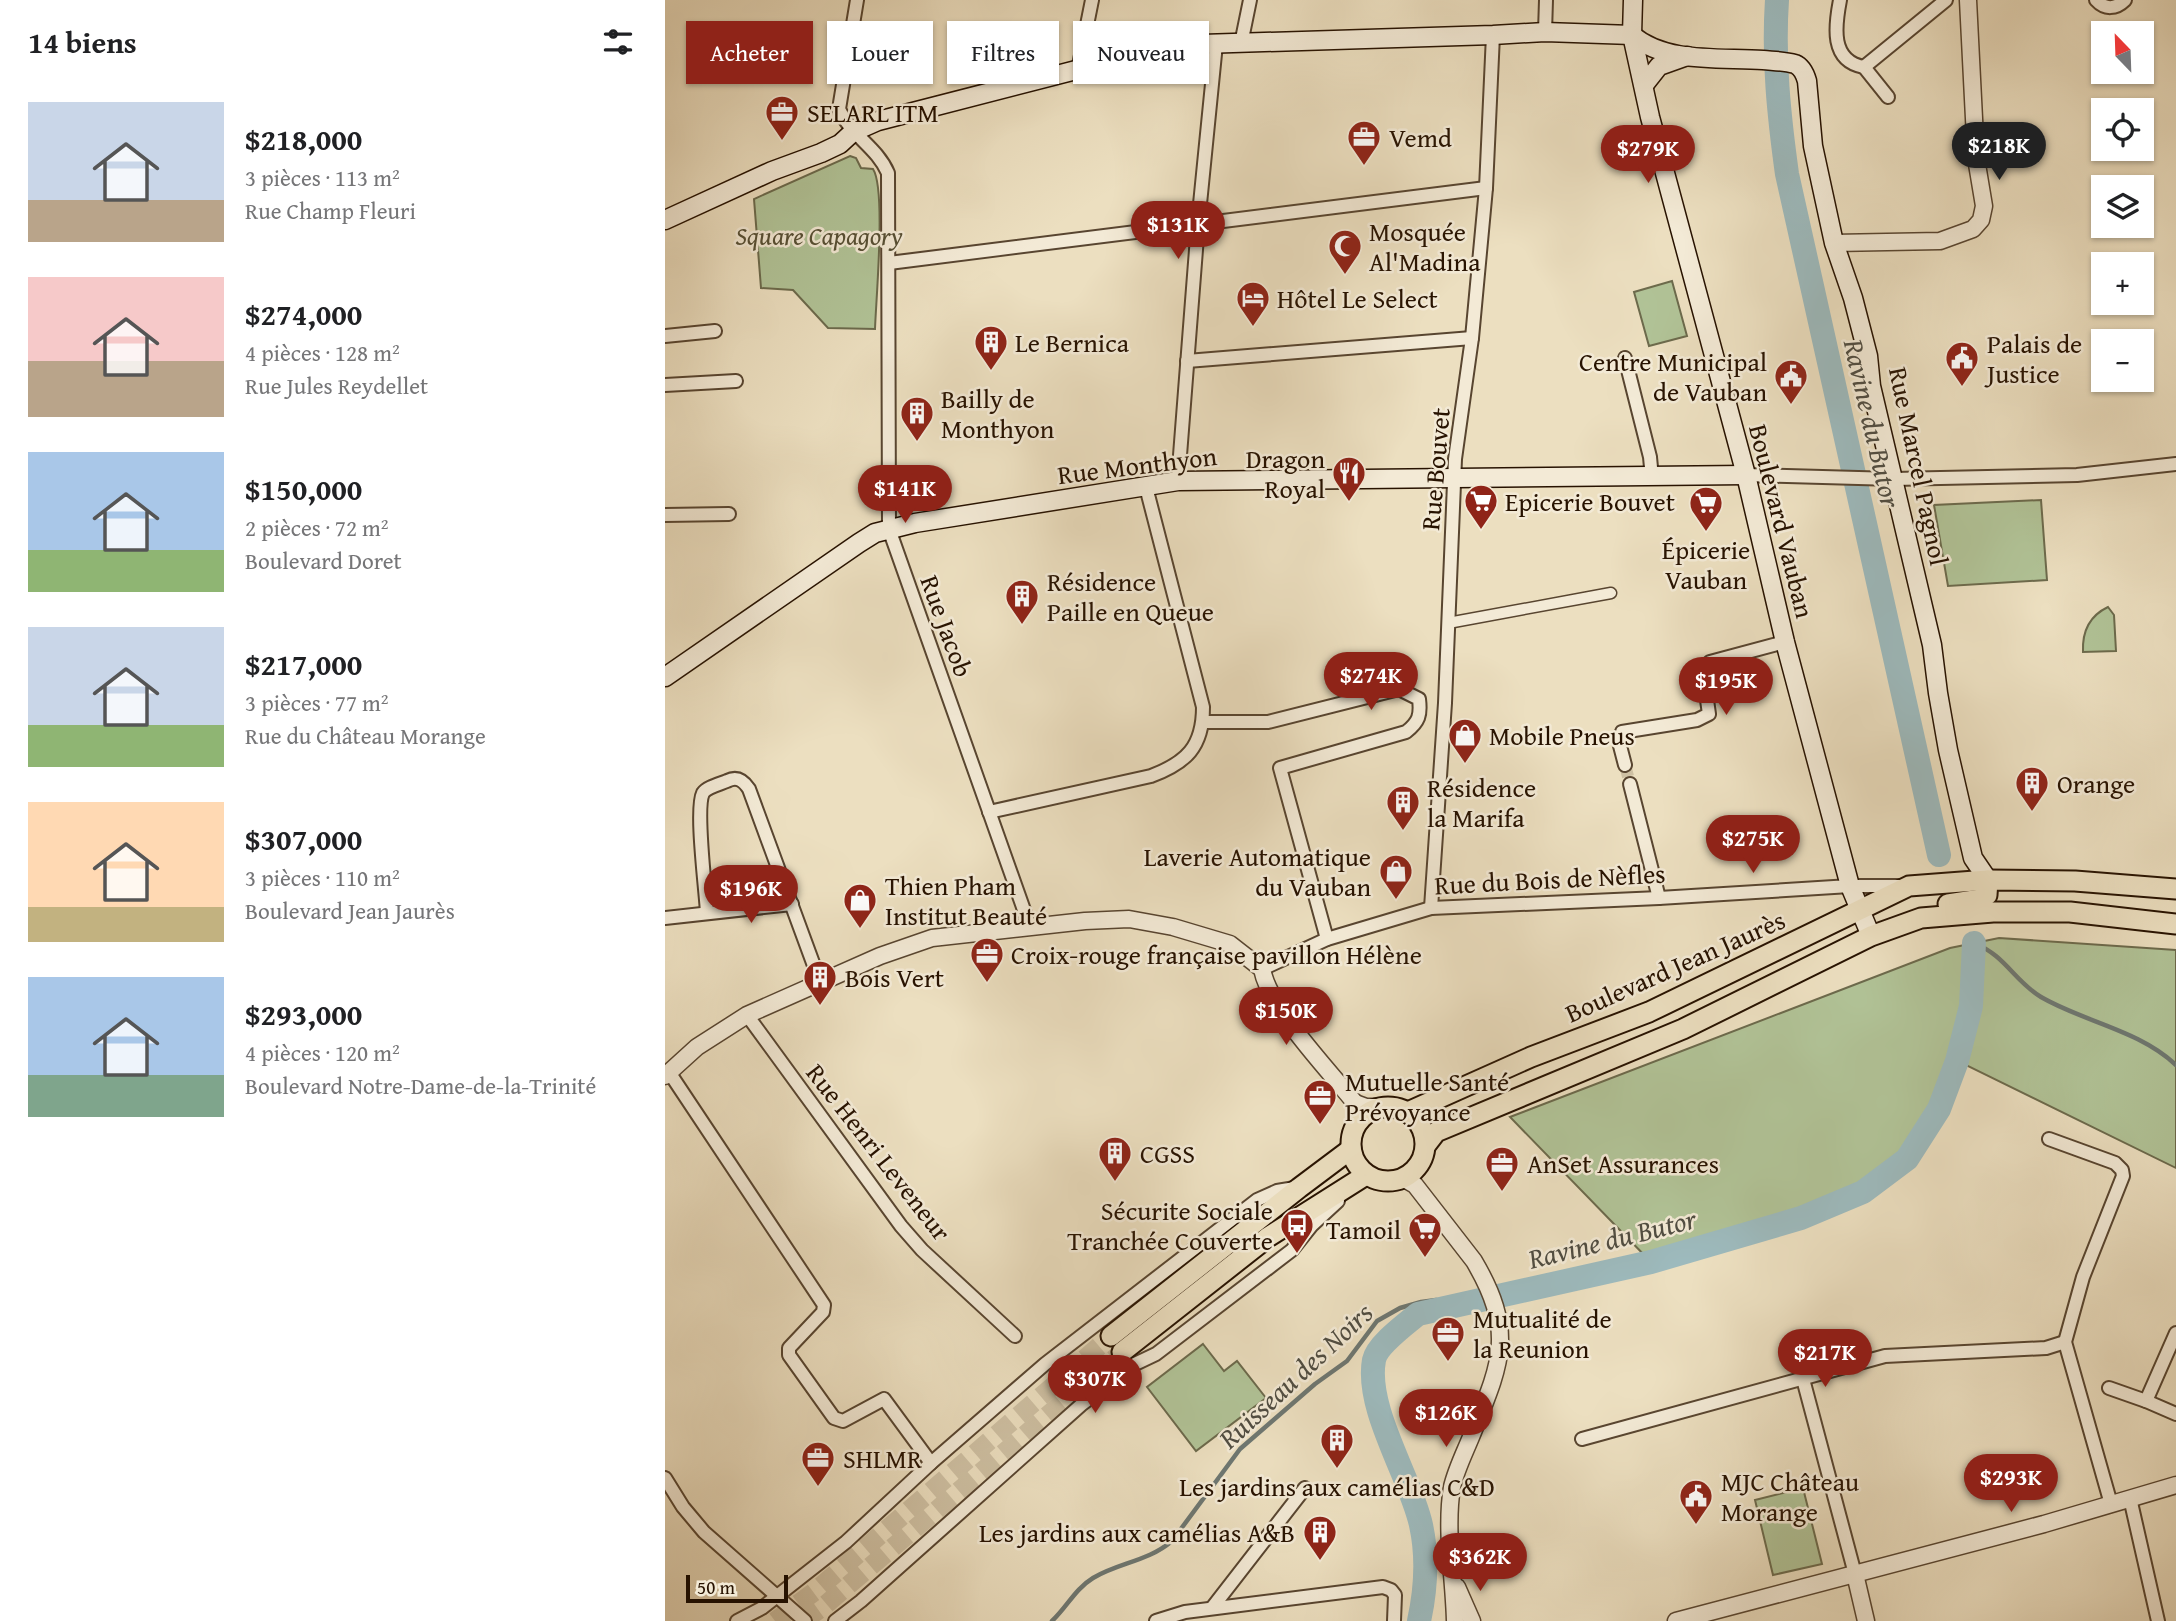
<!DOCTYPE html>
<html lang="fr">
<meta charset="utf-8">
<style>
:root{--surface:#fff;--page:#f2f2f2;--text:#202124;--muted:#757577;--accent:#8f2418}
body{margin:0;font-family:"Gentium Book Plus",serif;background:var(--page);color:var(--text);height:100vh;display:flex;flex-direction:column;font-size:26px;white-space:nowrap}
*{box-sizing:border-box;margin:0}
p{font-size:23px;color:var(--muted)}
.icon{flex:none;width:38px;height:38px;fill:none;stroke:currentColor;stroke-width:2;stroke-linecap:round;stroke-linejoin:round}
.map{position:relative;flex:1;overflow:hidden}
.panel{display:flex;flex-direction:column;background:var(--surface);width:665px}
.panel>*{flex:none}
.banner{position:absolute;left:21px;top:21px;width:665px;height:63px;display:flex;gap:14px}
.needle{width:46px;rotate:337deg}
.controls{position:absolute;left:1426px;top:21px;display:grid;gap:14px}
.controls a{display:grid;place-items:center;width:63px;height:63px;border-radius:0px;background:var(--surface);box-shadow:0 2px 5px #0004;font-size:35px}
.scale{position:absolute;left:21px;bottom:18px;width:102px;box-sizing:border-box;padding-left:7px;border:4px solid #271200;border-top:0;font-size:19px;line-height:24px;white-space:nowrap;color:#271200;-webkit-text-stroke:5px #f3ead6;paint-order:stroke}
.price{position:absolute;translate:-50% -60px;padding:0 16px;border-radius:24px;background:var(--accent);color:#fff;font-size:23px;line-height:46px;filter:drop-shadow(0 2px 4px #0008)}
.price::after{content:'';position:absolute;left:50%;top:42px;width:21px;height:16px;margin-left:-10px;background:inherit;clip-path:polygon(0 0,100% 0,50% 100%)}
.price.active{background:#222;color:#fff}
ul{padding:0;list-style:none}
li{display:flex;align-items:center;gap:21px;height:175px;padding:0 28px}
li span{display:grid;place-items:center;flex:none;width:196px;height:140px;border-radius:0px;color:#555}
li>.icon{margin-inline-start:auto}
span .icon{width:84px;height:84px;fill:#fffc;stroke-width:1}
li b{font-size:30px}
h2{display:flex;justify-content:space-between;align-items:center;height:84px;padding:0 28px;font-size:30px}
.pill{padding:0 24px;border-radius:0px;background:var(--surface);box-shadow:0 2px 5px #0004;font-size:24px;line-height:63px}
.pill.active{background:var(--accent);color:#fff}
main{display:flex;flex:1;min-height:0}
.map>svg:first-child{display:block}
</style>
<main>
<section class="panel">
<h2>14 biens<svg class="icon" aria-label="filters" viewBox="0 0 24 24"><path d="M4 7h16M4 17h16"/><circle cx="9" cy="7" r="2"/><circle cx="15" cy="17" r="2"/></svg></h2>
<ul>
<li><span style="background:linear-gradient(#c9d6e8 70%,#b9a48a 0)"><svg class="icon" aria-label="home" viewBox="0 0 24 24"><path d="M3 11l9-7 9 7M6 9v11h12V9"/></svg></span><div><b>$218,000</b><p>3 pièces · 113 m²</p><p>Rue Champ Fleuri</p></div></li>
<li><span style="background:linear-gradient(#f6c9c9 60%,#b9a48a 0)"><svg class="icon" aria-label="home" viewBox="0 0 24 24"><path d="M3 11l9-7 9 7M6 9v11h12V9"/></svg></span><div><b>$274,000</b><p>4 pièces · 128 m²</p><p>Rue Jules Reydellet</p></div></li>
<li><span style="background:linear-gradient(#a9c7e8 70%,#8fb573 0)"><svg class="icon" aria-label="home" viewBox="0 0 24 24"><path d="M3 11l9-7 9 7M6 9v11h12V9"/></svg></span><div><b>$150,000</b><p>2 pièces · 72 m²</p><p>Boulevard Doret</p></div></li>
<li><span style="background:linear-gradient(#c9d6e8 70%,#8fb573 0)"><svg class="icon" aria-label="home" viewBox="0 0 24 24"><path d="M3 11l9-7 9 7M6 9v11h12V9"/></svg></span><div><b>$217,000</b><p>3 pièces · 77 m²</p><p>Rue du Château Morange</p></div></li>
<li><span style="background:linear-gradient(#ffd9b3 75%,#c2b280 0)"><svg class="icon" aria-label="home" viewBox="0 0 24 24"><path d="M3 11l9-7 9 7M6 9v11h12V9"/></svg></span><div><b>$307,000</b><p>3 pièces · 110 m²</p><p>Boulevard Jean Jaurès</p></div></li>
<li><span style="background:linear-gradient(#a9c7e8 70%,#7fa58c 0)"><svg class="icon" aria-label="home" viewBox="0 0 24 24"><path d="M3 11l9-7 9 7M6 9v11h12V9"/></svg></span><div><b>$293,000</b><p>4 pièces · 120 m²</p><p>Boulevard Notre-Dame-de-la-Trinité</p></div></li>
</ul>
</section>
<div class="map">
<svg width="1511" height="1621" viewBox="0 0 1511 1621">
<rect width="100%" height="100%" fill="#ecdfc0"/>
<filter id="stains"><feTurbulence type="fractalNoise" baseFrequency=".00286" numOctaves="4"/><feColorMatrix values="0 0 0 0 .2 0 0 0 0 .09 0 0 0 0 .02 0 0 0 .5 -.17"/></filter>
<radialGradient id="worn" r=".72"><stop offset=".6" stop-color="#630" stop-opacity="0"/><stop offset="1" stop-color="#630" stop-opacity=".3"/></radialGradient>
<g fill="#b1c397" stroke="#6c6a4c" stroke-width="2">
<path d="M185,156l6,2 5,10 12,1c13,20 3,130 2,160l-47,-1 -35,-38 -32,-2 -7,-89z"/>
<polygon points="1007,281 1022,336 984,346 969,292"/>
<polygon points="1376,500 1382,580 1283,586 1269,505"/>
<path d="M1443,607l6,8 2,36 -33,1c-1,-21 6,-36 25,-45z"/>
<polygon points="1334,938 1511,950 1511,1168 1293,1061 1274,1109 1242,1159 1198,1192 1136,1218 986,1262 845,1117 1285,948"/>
<polygon points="538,1344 559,1371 572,1361 601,1398 531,1451 482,1387"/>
<polygon points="1138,1488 1157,1564 1108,1575 1090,1500"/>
</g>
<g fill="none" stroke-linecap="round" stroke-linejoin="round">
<g stroke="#6e7771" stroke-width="4.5">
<path d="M1309,943c32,13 40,38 67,54 43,25 98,33 135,68"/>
<path d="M387,1621c15,-14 23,-32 41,-43 27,-16 54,-16 79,-37l68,-92 75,-65 32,-23 30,-40 23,-13 21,-6 15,-2 25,4"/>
</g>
<g stroke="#9dbabd" stroke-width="24">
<path d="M1112,0c-4,59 2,116 10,174l152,681"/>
<path d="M754,1621c7,-32 9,-64 2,-96 -10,-47 -56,-116 -47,-165 3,-15 32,-36 44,-46l233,-52 150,-44 62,-26 44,-33 32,-50 18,-48 14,-55 3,-63"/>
</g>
<polyline stroke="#cec0a3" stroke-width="12" stroke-dasharray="12 6" stroke-linecap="butt" points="960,765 965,784"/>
<g stroke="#cec0a3" stroke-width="19" stroke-dasharray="19 10" stroke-linecap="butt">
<polyline points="110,1621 149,1592 446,1336"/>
<polyline points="138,1621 159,1606 457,1352"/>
</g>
<defs>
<polyline id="pedestrian" points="783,623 946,593"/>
<g id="minor">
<path d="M192,0l-18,109c11,26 38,38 49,64l1,356 141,398"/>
<path d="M1175,0c-5,26 -10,61 24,67l82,-67"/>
<path d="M1431,0c9,10 20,9 29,0"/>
<polyline points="880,32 881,0"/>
<polyline points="576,44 585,0"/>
<polyline points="1199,67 1223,97"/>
<polyline points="413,70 427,0"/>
<polyline points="224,263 821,188"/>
<polyline points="0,336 50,331"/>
<polyline points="960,358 985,457 987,478"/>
<polyline points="522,361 807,338"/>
<polyline points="0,385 71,381"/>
<polyline points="1081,475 1229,479 1412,475 1511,464"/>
<polyline points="513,481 533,224 551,44"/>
<polyline points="0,515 64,514"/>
<path d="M538,722h65l131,-33 20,10c2,16 0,23 -13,33l-126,36 47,171"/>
<polyline points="960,765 954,742 957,732 1032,720 1044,714 1038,672 1040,667 1045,662 1120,642"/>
<polyline points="965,784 994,898"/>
<path d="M324,812l162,-36c35,-13 52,-29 52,-69l-57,-220"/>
<polyline points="766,908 780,703 790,459 807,338 821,188 828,35"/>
<path d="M42,913c-1,-22 -12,-104 -4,-120 4,-6 17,-9 24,-12 10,-5 16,-1 22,8l71,193"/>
<polyline points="0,918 127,904"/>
<polyline points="597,969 662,939 766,908 994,898 1185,886 1236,886"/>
<polyline points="82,1015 236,1226 257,1250 350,1336"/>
<polyline points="4,1072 159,1305 158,1312 124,1348 124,1355 169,1418 178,1421 219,1399 266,1463"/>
<polyline points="1384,1139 1450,1163 1457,1170 1458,1176 1418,1277 1400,1342 1446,1504"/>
<polyline points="1138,1379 1190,1574"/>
<polyline points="1444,1388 1481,1401 1511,1414"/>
<polyline points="1481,1401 1511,1333"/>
<polyline points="917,1439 1220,1356 1381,1348 1400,1342"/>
<polyline points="0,1478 18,1507 39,1532 140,1621"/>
<polyline points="1465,1498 1493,1621"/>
<polyline points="547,1608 640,1488"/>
<polyline points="72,1621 97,1608 181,1542 266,1463 380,1364 592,1200 612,1191 630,1188"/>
<polyline points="170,1621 196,1601 416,1405 470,1364 491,1354 627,1250 647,1225 673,1201"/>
<polyline points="491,1621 520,1612 718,1587 726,1590 730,1595 729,1621"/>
</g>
<g id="tertiary">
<polyline points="1169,243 1275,241 1308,229 1316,220 1319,206 1311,158 1303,0"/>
<path d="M0,1076l32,-29 50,-32 133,-59 52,-18 153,-17 44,-2 44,8 57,17 32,25c8,41 65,99 93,134l2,20"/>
<polyline points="690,1103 701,1107 719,1107"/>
<path d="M738,1178l12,7 59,76c43,73 26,104 -3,176 -7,17 -15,33 -19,50 -7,43 2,91 3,134"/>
<polyline points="1190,1574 1201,1621"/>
<polyline points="792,1587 807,1621"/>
<polyline points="1011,1621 1379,1524 1511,1485"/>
</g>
<g id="secondary">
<polyline points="968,0 967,35 985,117 1081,475 1120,642 1185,886 1206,936"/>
<polyline points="979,85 994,66 1022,56"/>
<path d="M0,220l107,-49 49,-18 19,-9 13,-12 25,-11 268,-69 56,-8 291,-9 52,-3 87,3c34,29 89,22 131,25 10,1 22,1 32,4 7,3 10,10 12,17l6,65 21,97 19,55 15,58 3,30 61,259 6,48 10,57 25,108 15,22"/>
<polyline points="0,677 194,543 210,533 250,523 513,481 1081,475"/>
</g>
<g id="primary">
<polyline points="1283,904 1316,899 1322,895 1323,880"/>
<circle cx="723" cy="1144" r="37"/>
<polyline points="743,1112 866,1057 984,1012 1244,886 1323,880 1410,881 1511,889"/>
<polyline points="761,1145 771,1132 1018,1029 1206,936 1256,918 1328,912 1405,912 1511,924"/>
<polyline points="446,1336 634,1188 686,1149"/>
<polyline points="457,1352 603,1237 701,1175"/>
</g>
</defs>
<use href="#pedestrian" stroke="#584530" stroke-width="13"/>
<use href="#minor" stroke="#584530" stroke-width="16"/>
<use href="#tertiary" stroke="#584530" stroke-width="19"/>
<use href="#secondary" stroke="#271200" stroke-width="21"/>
<use href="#primary" stroke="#271200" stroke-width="23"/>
<use href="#pedestrian" stroke="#f3ead6" stroke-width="10"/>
<use href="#minor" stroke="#f3ead6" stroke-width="12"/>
<use href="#tertiary" stroke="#f3ead6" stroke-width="16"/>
<use href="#secondary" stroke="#f3ead6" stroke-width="18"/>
<use href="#primary" stroke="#ecdfc0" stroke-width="19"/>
</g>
<defs>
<symbol id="office-pin" viewBox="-11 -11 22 30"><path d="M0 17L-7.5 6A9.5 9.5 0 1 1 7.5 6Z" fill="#8f2418" stroke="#f3ead6"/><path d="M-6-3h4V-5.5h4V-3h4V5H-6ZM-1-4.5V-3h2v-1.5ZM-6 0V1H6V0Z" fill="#fff"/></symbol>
<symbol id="mosque-pin" viewBox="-11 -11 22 30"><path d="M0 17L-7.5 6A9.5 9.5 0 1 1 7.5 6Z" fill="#8f2418" stroke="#f3ead6"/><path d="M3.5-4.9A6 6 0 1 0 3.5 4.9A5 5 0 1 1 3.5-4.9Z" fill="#fff"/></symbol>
<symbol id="hotel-pin" viewBox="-11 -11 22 30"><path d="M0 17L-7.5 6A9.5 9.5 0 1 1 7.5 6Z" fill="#8f2418" stroke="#f3ead6"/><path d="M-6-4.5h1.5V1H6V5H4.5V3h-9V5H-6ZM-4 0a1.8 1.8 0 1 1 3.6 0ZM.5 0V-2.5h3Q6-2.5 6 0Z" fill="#fff"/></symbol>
<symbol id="building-pin" viewBox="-11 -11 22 30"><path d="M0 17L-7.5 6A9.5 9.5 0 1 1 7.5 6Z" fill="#8f2418" stroke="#f3ead6"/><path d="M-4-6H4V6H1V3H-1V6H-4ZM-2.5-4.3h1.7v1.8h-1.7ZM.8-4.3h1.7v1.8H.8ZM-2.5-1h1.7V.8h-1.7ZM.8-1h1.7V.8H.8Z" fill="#fff"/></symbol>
<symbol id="civic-pin" viewBox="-11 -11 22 30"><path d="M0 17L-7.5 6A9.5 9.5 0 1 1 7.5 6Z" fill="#8f2418" stroke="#f3ead6"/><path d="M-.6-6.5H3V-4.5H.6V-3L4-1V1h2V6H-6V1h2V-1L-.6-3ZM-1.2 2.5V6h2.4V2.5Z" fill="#fff"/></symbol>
<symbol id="restaurant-pin" viewBox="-11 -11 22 30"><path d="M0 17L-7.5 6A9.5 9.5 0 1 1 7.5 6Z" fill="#8f2418" stroke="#f3ead6"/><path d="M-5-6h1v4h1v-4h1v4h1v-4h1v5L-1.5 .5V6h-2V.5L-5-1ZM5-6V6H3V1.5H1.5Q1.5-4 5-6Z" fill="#fff"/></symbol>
<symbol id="supermarket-pin" viewBox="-11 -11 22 30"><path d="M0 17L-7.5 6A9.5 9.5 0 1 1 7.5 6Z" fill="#8f2418" stroke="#f3ead6"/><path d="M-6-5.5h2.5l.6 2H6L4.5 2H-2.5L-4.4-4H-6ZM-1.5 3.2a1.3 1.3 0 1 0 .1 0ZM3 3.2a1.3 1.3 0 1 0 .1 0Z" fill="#fff"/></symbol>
<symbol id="shop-pin" viewBox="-11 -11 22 30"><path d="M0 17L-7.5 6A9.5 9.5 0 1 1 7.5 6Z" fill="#8f2418" stroke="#f3ead6"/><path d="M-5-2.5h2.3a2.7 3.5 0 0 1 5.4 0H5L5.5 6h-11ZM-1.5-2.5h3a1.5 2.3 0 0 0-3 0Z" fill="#fff"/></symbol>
<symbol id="bus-pin" viewBox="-11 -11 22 30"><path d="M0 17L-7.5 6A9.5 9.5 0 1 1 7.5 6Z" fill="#8f2418" stroke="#f3ead6"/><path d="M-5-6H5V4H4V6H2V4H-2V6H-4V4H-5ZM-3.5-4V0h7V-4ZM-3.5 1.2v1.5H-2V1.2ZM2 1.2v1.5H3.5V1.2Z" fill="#fff"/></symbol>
</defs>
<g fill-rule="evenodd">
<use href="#office-pin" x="98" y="93" width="38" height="52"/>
<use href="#office-pin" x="680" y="118" width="38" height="52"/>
<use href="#mosque-pin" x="661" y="227" width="38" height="52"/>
<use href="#hotel-pin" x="569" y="279" width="38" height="52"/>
<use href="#building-pin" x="307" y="323" width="38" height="52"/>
<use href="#civic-pin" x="1278" y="339" width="38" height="52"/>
<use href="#civic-pin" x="1107" y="357" width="38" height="52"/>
<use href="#building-pin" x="233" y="394" width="38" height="52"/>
<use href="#restaurant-pin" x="665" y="454" width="38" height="52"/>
<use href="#supermarket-pin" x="797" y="482" width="38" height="52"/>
<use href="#supermarket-pin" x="1022" y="484" width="38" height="52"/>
<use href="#building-pin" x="338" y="577" width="38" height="52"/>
<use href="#shop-pin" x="781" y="716" width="38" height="52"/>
<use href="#building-pin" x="1348" y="764" width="38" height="52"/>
<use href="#building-pin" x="719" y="783" width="38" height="52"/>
<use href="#shop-pin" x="712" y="852" width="38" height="52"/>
<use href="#shop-pin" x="176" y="881" width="38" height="52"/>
<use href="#office-pin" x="303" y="935" width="38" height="52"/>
<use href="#building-pin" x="136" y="958" width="38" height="52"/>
<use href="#office-pin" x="636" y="1077" width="38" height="52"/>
<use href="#building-pin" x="431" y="1134" width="38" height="52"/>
<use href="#office-pin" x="818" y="1144" width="38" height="52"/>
<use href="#bus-pin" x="613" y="1206" width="38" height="52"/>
<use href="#supermarket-pin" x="741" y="1210" width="38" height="52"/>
<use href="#office-pin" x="764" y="1314" width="38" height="52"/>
<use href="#building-pin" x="653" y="1421" width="38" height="52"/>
<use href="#office-pin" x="134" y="1439" width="38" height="52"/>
<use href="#civic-pin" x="1012" y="1477" width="38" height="52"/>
<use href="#building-pin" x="636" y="1513" width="38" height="52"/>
</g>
<g text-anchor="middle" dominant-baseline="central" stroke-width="5" stroke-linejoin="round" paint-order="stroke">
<g font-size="26" fill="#271200" stroke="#f3ead6" text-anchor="start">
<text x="142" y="112">SELARL ITM</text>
<text x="724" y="137">Vemd</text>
<text x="704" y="231">Mosquée<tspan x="704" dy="30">Al'Madina</tspan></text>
<text x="612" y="298">Hôtel Le Select</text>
<text x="350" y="342">Le Bernica</text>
<text x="1322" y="343">Palais de<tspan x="1322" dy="30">Justice</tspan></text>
<text x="1102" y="361" text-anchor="end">Centre Municipal<tspan x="1102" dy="30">de Vauban</tspan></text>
<text x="276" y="398">Bailly de<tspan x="276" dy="30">Monthyon</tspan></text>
<text x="660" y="458" text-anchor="end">Dragon<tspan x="660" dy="30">Royal</tspan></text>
<text x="840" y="501">Epicerie Bouvet</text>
<text x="1041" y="549" text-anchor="middle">Épicerie<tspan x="1041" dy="30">Vauban</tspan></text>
<text x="382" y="581">Résidence<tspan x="382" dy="30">Paille en Queue</tspan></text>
<text x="824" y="735">Mobile Pneus</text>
<text x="1392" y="783">Orange</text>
<text x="762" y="787">Résidence<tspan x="762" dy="30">la Marifa</tspan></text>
<text x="706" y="856" text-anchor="end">Laverie Automatique<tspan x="706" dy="30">du Vauban</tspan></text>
<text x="220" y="885">Thien Pham<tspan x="220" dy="30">Institut Beauté</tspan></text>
<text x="346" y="954">Croix-rouge française pavillon Hélène</text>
<text x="180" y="977">Bois Vert</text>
<text x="680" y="1081">Mutuelle Santé<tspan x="680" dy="30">Prévoyance</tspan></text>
<text x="475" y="1153">CGSS</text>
<text x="862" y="1163">AnSet Assurances</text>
<text x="608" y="1210" text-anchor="end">Sécurite Sociale<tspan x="608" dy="30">Tranchée Couverte</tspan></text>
<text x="736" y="1229" text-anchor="end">Tamoil</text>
<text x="808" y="1318">Mutualité de<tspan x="808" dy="30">la Reunion</tspan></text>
<text x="178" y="1458">SHLMR</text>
<text x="1056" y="1481">MJC Château<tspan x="1056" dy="30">Morange</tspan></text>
<text x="672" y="1486" text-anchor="middle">Les jardins aux camélias C&amp;D</text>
<text x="630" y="1532" text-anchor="end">Les jardins aux camélias A&amp;B</text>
</g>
<g font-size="26" font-style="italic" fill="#575035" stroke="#f3ead6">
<text x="154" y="235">Square Capagory</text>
</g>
<g font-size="26" fill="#271200" stroke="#f3ead6">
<text transform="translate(472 465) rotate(-7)">Rue Monthyon</text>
<text transform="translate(1254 466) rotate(78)">Rue Marcel Pagnol</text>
<text transform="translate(770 469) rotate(-85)">Rue Bouvet</text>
<text transform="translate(1117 521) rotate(76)">Boulevard Vauban</text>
<text transform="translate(282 626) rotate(70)">Rue Jacob</text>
<text transform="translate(885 879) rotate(-3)">Rue du Bois de Nèfles</text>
<text transform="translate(1010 966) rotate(-24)">Boulevard Jean Jaurès</text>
<text transform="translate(214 1152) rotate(52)">Rue Henri Leveneur</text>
</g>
<g font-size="28" font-style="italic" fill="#504d42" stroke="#f3ead6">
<text transform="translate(1208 423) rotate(77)">Ravine du Butor</text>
<text transform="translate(947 1238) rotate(-14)">Ravine du Butor</text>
<text transform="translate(630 1375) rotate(-43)">Ruisseau des Noirs</text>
</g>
</g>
<rect width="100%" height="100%" filter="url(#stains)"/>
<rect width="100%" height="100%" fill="url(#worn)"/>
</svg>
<div class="controls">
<a><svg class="needle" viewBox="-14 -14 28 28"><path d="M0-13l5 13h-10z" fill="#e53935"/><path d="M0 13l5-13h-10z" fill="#757577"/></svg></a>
<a><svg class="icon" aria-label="locate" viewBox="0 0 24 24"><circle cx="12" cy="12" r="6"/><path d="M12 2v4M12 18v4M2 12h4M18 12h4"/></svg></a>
<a><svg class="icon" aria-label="layers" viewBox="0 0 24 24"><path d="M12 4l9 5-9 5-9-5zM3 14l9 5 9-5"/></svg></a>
<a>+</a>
<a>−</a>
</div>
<div class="scale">50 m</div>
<b class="price active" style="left:1334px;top:182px">$218K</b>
<b class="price" style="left:983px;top:185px">$279K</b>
<b class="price" style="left:513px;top:261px">$131K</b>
<b class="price" style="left:240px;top:525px">$141K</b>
<b class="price" style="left:706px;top:712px">$274K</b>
<b class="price" style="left:1061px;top:717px">$195K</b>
<b class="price" style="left:1088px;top:875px">$275K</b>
<b class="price" style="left:86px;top:925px">$196K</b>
<b class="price" style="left:621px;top:1047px">$150K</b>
<b class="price" style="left:1160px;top:1389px">$217K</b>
<b class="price" style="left:430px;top:1415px">$307K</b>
<b class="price" style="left:781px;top:1449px">$126K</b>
<b class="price" style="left:1346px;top:1514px">$293K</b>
<b class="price" style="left:815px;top:1593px">$362K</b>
<div class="banner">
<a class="pill active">Acheter</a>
<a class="pill">Louer</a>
<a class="pill">Filtres</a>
<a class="pill">Nouveau</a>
</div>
</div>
</main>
